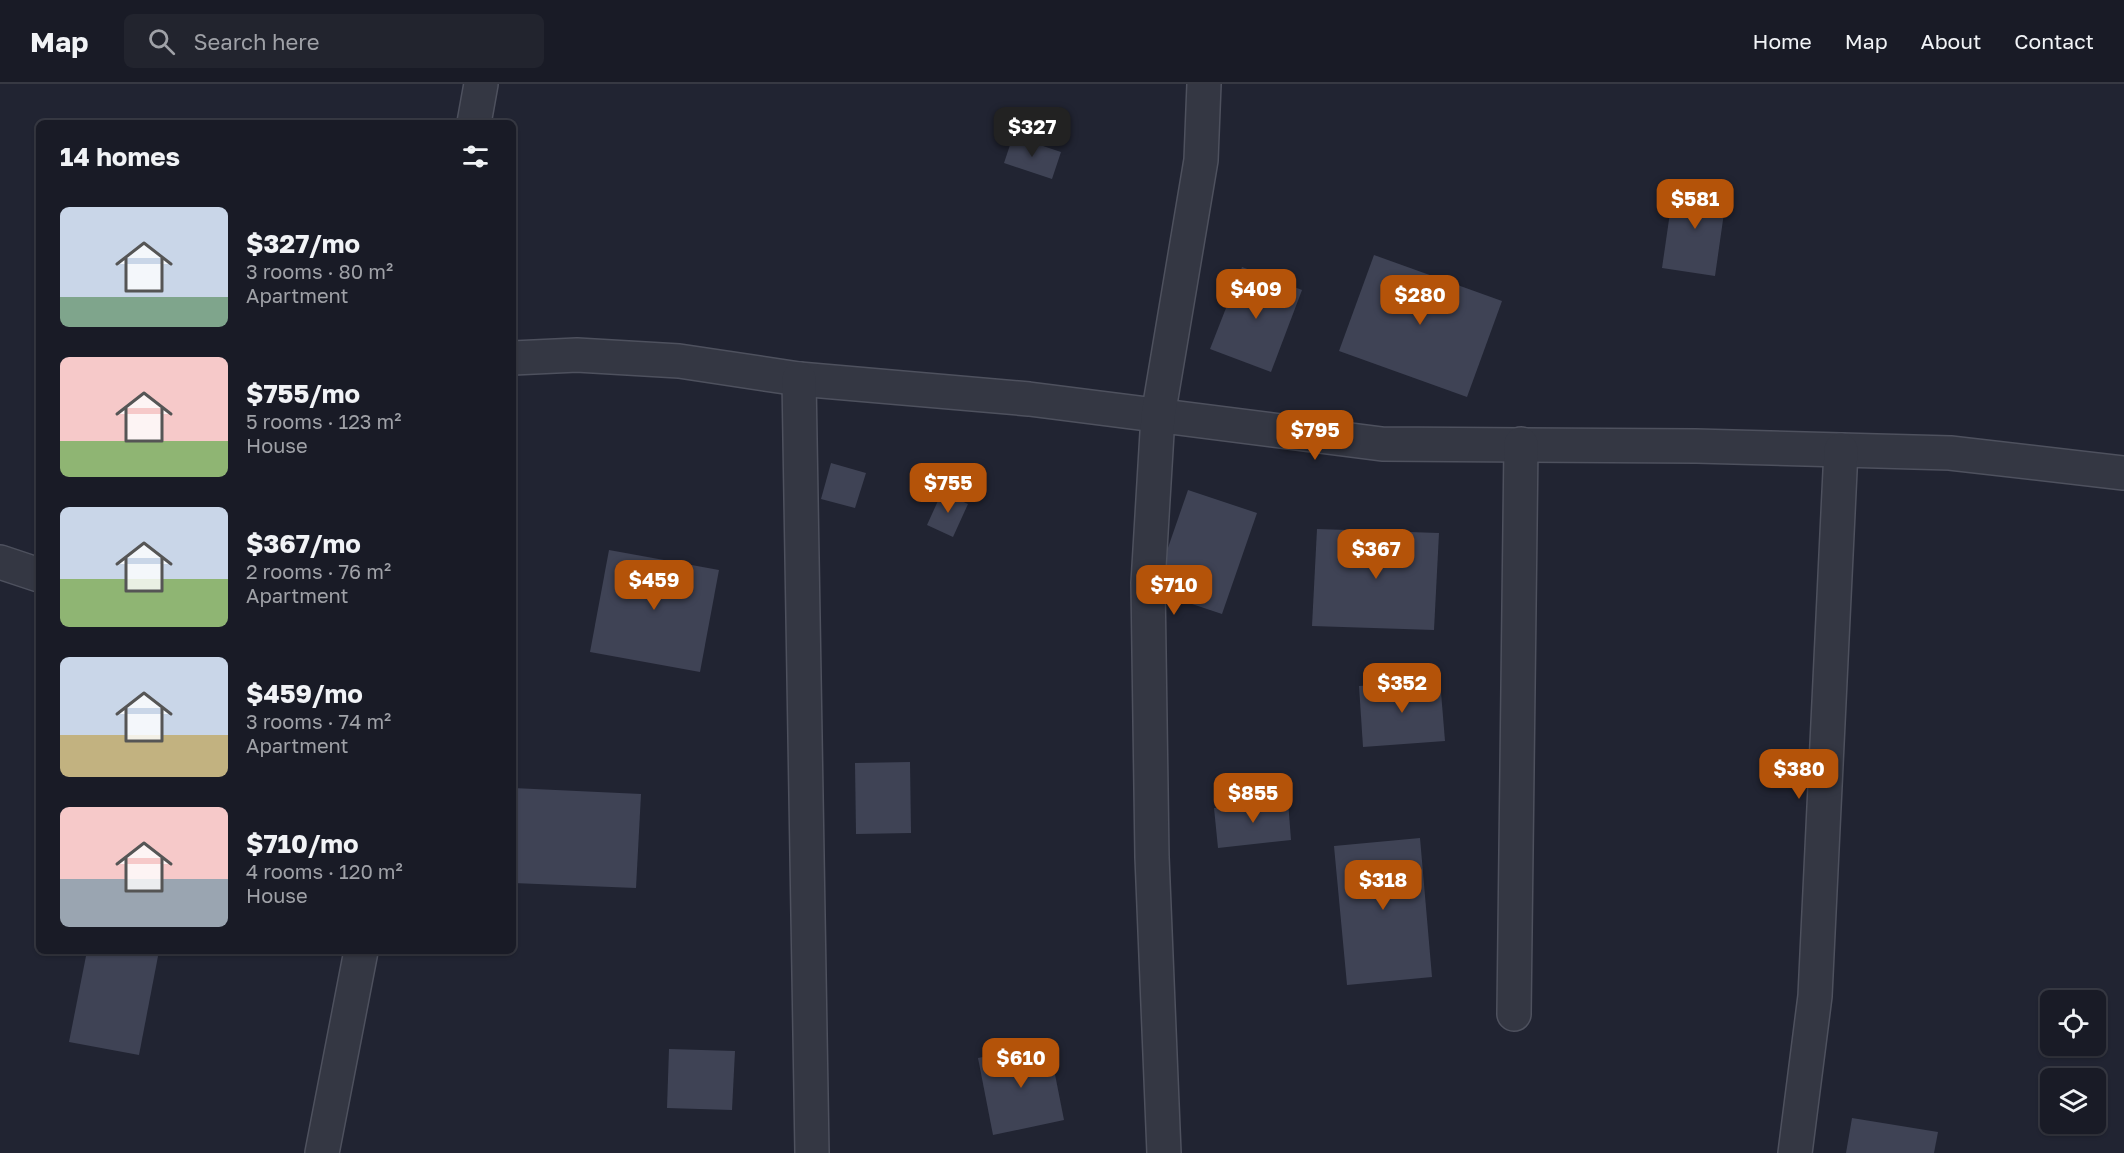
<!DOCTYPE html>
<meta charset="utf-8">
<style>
:root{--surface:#191b26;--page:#22242e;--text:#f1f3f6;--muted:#9fa1a7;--line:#373943;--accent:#b45309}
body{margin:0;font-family:"Golos Text",sans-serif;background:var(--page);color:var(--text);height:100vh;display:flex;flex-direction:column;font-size:22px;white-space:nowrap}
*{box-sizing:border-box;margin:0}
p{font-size:20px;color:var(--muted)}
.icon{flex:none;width:33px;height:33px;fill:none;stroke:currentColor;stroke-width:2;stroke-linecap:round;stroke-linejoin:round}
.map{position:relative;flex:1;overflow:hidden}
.drawer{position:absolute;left:36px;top:36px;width:480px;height:834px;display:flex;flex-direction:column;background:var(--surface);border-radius:9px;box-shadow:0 2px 4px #0004,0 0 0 2px var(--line)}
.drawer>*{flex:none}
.fabs{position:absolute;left:2040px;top:906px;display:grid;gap:12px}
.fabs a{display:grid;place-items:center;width:66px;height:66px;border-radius:9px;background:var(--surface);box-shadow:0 2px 4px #0004,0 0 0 2px var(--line);font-size:30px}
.price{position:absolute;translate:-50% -51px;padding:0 14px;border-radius:12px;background:var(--accent);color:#fff;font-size:20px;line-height:39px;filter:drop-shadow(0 2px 3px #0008)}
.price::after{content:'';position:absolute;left:50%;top:36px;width:18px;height:14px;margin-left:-9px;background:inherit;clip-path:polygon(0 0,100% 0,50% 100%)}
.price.on{background:#222;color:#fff}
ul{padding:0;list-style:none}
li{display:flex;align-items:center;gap:18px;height:150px;padding:0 24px}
li span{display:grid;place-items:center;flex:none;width:168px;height:120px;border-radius:9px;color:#555}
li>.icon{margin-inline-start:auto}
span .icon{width:72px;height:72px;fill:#fffc;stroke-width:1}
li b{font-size:26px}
h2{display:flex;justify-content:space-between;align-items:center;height:72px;padding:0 24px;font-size:26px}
header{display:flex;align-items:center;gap:36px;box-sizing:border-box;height:84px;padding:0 30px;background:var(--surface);border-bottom:2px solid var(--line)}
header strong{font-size:28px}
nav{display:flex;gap:33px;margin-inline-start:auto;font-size:21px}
.search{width:420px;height:54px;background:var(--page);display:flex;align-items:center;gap:15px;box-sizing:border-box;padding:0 21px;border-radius:9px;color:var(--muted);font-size:22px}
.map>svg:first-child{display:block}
</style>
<header>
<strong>Map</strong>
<div class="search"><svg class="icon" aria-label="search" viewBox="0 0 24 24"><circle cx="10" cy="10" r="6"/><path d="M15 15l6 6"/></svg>Search here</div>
<nav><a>Home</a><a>Map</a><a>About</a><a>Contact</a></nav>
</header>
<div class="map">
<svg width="2124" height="1069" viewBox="0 0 2124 1069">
<rect width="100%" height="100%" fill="#212432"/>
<g fill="#3f4355">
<polygon points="1013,52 1061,68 1052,95 1004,79"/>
<polygon points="1674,101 1727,108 1715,192 1662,184"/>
<polygon points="1374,171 1502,217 1467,313 1339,267"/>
<polygon points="1242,183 1302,206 1271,288 1210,265"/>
<polygon points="831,379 866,389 855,424 821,415"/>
<polygon points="1188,406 1257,429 1222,530 1153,507"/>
<polygon points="942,408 968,420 953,453 927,441"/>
<polygon points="1317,445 1439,449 1434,546 1312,542"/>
<polygon points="609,466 719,486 700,588 590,568"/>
<polygon points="1440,596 1445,657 1363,663 1359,602"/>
<polygon points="910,678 911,749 856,750 855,679"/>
<polygon points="513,704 641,710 636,804 513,799"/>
<polygon points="1288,717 1291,756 1218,764 1214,724"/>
<polygon points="1420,754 1432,893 1347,901 1334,762"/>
<polygon points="87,867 159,867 139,971 69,958"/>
<polygon points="1049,960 1064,1036 993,1051 978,974"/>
<polygon points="669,965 735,967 732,1026 667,1024"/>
<polygon points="1852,1034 1938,1048 1934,1069 1846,1069"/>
</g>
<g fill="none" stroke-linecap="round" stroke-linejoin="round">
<defs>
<g id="street">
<polyline points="474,39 481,0"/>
<polyline points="513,274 577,271 679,277 799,295 1029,315 1382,360 1696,362 1950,369 2124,389"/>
<polyline points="799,295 812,1069"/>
<polyline points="0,478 39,491"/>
<polyline points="1514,930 1521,360"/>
<polyline points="322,1069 361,867"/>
<polyline points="1164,1069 1152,773 1148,499 1158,332 1201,76 1204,0"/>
<polyline points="1795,1069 1815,912 1841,366"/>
</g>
</defs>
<use href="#street" stroke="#4e515e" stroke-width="36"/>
<use href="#street" stroke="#343743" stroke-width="33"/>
</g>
</svg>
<div class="fabs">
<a><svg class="icon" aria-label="locate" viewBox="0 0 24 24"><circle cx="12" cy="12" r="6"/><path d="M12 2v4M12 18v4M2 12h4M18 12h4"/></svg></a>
<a><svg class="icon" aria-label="layers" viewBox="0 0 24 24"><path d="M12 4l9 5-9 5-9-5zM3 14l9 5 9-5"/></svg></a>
</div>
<b class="price on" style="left:1032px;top:74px">$327</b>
<b class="price" style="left:1695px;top:146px">$581</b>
<b class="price" style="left:1256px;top:236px">$409</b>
<b class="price" style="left:1420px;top:242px">$280</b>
<b class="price" style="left:1315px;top:377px">$795</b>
<b class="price" style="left:948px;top:430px">$755</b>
<b class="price" style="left:1376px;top:496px">$367</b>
<b class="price" style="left:654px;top:527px">$459</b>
<b class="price" style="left:1174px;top:532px">$710</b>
<b class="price" style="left:1402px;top:630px">$352</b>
<b class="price" style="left:1799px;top:716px">$380</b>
<b class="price" style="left:1253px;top:740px">$855</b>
<b class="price" style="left:1383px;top:827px">$318</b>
<b class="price" style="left:1021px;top:1005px">$610</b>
<section class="drawer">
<h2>14 homes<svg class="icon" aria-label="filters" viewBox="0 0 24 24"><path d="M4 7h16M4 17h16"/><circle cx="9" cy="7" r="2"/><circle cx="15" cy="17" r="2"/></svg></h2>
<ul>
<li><span style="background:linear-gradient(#c9d6e8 75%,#7fa58c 0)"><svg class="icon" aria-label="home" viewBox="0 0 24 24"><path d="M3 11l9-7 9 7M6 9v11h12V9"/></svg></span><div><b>$327/mo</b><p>3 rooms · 80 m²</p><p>Apartment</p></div></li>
<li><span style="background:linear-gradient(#f6c9c9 70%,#8fb573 0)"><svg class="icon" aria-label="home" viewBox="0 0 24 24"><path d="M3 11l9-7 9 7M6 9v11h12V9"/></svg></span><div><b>$755/mo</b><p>5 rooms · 123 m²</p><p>House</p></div></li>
<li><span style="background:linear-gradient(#c9d6e8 60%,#8fb573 0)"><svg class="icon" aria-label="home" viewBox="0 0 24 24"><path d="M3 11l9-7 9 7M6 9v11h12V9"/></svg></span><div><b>$367/mo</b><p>2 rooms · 76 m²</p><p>Apartment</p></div></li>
<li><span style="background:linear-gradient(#c9d6e8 65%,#c2b280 0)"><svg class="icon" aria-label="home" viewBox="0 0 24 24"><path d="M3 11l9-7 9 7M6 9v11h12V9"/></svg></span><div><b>$459/mo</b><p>3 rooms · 74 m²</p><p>Apartment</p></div></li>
<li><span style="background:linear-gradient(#f6c9c9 60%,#9aa5b1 0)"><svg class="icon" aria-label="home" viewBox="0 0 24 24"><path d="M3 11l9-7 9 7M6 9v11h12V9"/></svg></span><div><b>$710/mo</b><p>4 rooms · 120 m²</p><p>House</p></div></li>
</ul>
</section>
</div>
